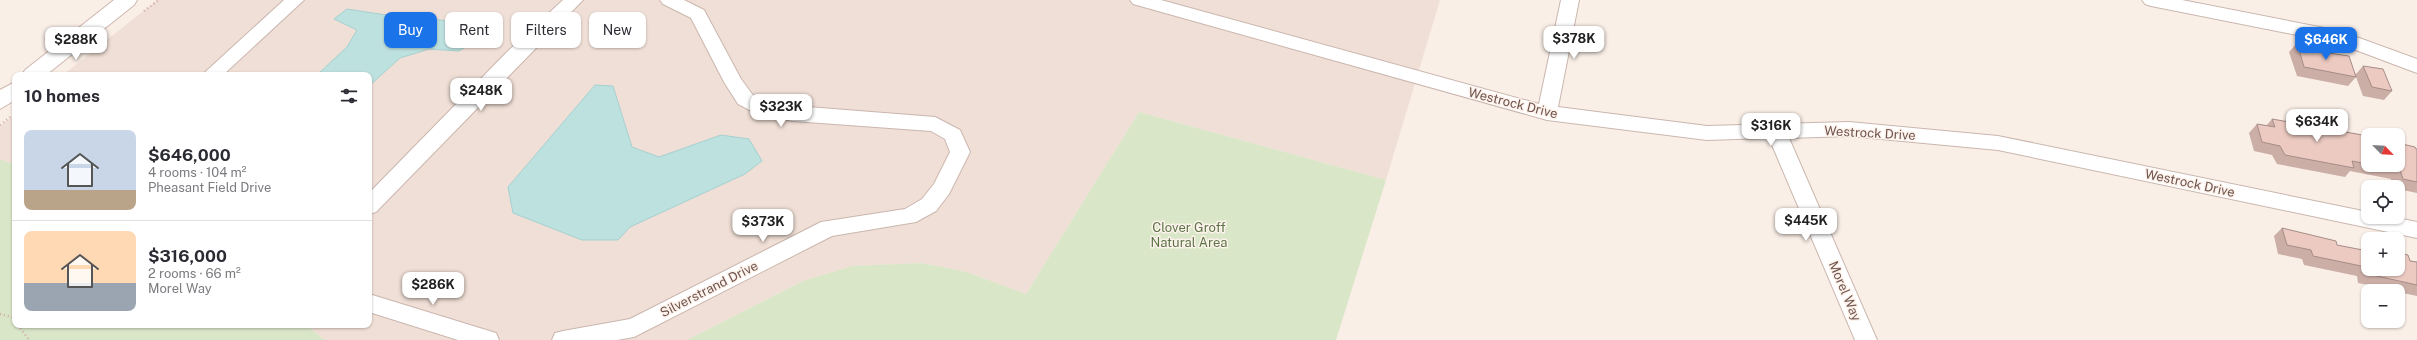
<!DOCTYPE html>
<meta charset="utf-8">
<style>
:root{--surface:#fff;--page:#f2f2f3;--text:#2b2b33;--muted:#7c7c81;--line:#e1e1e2;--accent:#1a73e8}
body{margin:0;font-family:"Public Sans",sans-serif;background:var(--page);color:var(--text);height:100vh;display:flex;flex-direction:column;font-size:15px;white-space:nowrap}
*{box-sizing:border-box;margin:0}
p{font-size:13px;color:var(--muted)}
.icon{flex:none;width:22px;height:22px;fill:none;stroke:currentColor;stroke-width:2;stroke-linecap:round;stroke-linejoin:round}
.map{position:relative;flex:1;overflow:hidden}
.details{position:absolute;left:12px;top:72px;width:360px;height:256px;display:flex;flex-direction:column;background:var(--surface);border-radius:8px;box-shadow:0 1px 3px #0004}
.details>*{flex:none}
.hud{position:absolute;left:384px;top:12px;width:380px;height:36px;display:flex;gap:8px}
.needle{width:26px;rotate:115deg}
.controls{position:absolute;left:2361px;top:128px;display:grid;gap:8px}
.controls a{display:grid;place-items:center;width:44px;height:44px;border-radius:8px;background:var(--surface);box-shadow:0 1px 3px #0004;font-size:20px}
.price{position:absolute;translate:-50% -34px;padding:0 9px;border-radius:8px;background:#fff;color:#222;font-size:13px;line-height:26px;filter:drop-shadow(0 1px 2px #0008)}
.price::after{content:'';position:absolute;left:50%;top:24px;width:12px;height:9px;margin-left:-6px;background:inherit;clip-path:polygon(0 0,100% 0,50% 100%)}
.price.selected{background:var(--accent);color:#fff}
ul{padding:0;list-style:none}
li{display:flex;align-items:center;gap:12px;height:100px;padding:0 12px}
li+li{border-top:1px solid var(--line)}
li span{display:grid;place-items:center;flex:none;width:112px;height:80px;border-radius:8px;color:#555}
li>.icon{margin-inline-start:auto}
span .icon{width:48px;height:48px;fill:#fffc;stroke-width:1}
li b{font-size:17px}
h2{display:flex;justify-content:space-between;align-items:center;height:48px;padding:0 12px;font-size:17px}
.chip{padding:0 14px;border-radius:8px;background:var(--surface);box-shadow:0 1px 3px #0004;font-size:14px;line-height:36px}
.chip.selected{background:var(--accent);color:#fff}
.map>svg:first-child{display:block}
</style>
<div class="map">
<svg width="2417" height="340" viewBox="0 0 2417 340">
<rect width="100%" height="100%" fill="#faefe7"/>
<g fill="#f0dfd6">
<polygon points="157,0 1440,0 1386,180 1139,112 1026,294 967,272 921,263 852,266 803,281 687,340 325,340 306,325 369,325 369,75 63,75"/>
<polygon points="15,114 15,165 0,159 0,126"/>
</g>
<g fill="#d9e6c7">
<polygon points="1139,112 1386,180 1336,340 687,340 803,281 852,266 921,263 967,272 1026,294"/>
<polygon points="0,159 15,165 15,325 306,325 325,340 0,340"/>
</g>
<g fill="#bde1df" stroke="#a5d1d0">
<polygon points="347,9 399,17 478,23 481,37 459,51 429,49 400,58 369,86 369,75 317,75 347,47 357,30 334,19"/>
<polygon points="595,85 613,86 632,147 659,157 721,135 749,139 762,161 745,174 630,227 618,240 582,240 513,213 508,187"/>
</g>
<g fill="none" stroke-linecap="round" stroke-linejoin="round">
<defs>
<g id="street">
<polygon points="284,0 304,0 223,75 202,75"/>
<polygon points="563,0 583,0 376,212 369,214 369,193 508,51"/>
<polygon points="660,0 684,0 704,10 741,79 752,94 770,104 935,117 960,130 970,152 949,194 936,211 916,222 832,236 634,337 617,340 552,340 555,333 563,331 630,319 821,222 905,209 922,199 934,184 950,152 945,139 931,131 793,121 759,115 738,104 724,82 691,18 663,4"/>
<polygon points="1130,0 1161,0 1539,104 1561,0 1579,0 1558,107 1707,126 1849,122 1998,136 2368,212 2368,217 2393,217 2417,222 2417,238 1998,150 1849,136 1789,138 1877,340 1855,340 1769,138 1707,140 1547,120 1133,4"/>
<polygon points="2142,0 2182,0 2340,31 2417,59 2417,73 2337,43 2151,6 2145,4"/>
<polygon points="369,294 496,333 499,340 458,340 369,312"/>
</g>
<g id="secondary">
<polygon points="114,0 137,0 134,5 46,75 22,75 25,70"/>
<polygon points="15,82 15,100 0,109 0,90"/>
</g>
</defs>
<use href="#street" stroke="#cab6ae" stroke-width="2"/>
<use href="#secondary" stroke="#ceb7af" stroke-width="2"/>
<g stroke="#d1ada5" stroke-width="2.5" stroke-dasharray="1 3" stroke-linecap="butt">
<polyline points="144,11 159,0"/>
<polyline points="0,125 10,117"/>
<polyline points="0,314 12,317 15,321"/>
<polyline points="18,325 29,340"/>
</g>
<use href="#street" fill="#fff" fill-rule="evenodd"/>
<use href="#secondary" fill="#fff" fill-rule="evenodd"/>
</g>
<g fill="#cbaea6">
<polygon points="2297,43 2322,52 2356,74 2363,66 2392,91 2384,100 2363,96 2356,77 2348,86 2297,76 2289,52"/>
<polygon points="2272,119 2368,136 2368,165 2398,165 2416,149 2417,149 2417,193 2398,189 2398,187 2393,187 2391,179 2350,171 2345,177 2277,164 2272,155 2254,151 2249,133 2257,124 2266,126"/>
<polygon points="2282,228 2337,245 2417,262 2417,296 2398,292 2398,291 2358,283 2357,276 2304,265 2302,259 2278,254 2274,236"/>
</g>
<g fill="#eccac1" stroke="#a58d87">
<polygon points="2297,43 2321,48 2322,52 2349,56 2356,77 2304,67"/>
<polygon points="2363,66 2383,69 2392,91 2372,87"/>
<polygon points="2272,119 2368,136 2368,164 2352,161 2354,168 2285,155 2280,146 2262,142 2257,124 2275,127"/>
<polygon points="2398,143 2415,147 2416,149 2417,149 2417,182 2403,179 2400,170 2372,165 2398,165"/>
<polygon points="2282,228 2336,241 2337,245 2368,251 2368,269 2398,269 2398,253 2408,255 2410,261 2417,262 2417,285 2368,274 2366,267 2313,256 2311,250 2287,245"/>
</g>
<g text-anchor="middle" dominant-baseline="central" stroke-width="3" stroke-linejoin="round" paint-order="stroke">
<g font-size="13" fill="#70544e" stroke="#fdf3ec">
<text transform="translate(1513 103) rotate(14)">Westrock Drive</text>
<text transform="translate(1870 133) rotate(3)">Westrock Drive</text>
<text transform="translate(2190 183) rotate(12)">Westrock Drive</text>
<text transform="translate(709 289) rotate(-27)">Silverstrand Drive</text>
<text transform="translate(1845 291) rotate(67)">Morel Way</text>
</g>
<g font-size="13" fill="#5e7548" stroke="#fdf3ec">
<text x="1189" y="227">Clover Groff<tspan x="1189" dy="15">Natural Area</tspan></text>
</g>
</g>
</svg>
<div class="controls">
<a><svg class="needle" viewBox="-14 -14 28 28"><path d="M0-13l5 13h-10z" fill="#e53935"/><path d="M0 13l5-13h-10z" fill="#7c7c81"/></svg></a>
<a><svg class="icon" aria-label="locate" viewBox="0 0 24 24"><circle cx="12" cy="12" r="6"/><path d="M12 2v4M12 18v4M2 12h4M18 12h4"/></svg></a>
<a>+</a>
<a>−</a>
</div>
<b class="price" style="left:1574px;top:60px">$378K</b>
<b class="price" style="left:76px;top:61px">$288K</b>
<b class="price selected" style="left:2326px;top:61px">$646K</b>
<b class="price" style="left:481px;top:112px">$248K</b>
<b class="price" style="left:781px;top:128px">$323K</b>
<b class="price" style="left:2317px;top:143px">$634K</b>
<b class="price" style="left:1771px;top:147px">$316K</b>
<b class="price" style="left:1806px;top:242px">$445K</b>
<b class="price" style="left:763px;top:243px">$373K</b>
<b class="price" style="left:433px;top:306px">$286K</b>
<div class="hud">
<a class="chip selected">Buy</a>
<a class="chip">Rent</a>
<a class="chip">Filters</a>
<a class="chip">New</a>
</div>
<section class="details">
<h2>10 homes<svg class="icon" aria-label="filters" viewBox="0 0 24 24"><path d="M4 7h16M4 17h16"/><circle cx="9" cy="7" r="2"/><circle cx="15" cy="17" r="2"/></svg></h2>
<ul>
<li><span style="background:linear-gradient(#c9d6e8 75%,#b9a48a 0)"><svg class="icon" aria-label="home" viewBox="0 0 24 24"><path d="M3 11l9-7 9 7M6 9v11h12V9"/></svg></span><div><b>$646,000</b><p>4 rooms · 104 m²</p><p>Pheasant Field Drive</p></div></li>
<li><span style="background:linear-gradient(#ffd9b3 65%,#9aa5b1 0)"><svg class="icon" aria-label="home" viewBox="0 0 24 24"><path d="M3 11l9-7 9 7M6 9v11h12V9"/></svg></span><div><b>$316,000</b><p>2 rooms · 66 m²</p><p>Morel Way</p></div></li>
</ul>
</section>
</div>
